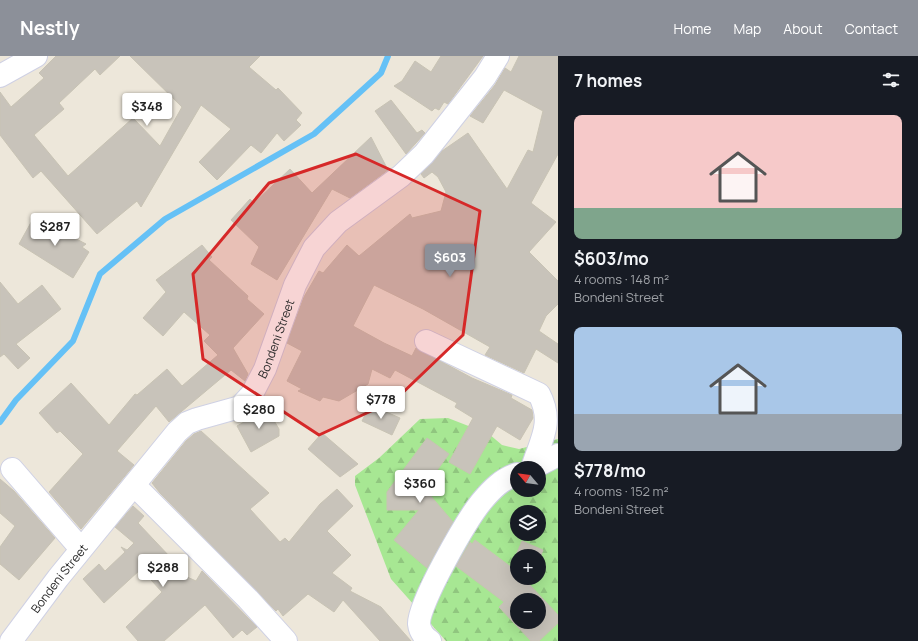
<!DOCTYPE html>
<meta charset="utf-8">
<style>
:root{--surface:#171b24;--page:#242831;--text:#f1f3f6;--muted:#9ea1a6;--accent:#8c9099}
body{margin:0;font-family:Manrope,sans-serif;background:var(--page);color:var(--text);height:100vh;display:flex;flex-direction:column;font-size:15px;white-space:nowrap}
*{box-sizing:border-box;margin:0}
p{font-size:13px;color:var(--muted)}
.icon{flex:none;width:22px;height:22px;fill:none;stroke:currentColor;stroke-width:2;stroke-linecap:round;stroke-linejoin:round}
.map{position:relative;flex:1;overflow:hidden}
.side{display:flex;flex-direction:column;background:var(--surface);width:360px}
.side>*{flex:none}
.needle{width:26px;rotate:299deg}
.buttons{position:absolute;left:510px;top:405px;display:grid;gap:8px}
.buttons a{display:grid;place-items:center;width:36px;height:36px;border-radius:50%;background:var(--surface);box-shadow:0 4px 16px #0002;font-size:20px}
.price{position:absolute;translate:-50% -34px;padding:0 9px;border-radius:4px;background:#fff;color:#222;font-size:13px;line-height:26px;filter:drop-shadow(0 1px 2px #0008)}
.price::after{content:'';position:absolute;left:50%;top:24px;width:12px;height:9px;margin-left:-6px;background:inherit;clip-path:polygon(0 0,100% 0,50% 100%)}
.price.active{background:var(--accent);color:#fff}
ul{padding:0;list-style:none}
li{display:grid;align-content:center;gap:8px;height:212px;padding:0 16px}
li span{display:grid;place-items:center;height:124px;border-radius:8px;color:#555}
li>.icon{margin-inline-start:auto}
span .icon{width:72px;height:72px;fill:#fffc;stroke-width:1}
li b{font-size:17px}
h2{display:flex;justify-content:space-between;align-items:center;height:48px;padding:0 16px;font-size:17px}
header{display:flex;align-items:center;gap:24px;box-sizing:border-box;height:56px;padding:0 20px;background:var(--accent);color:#fff}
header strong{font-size:19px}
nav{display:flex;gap:22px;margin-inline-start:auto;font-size:14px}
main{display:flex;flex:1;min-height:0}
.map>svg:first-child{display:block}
</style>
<header>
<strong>Nestly</strong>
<nav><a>Home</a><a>Map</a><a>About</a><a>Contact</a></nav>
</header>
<main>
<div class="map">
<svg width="558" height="585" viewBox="0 0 558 585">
<defs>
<pattern id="forest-firs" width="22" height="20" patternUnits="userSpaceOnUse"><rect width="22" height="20" fill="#a7e793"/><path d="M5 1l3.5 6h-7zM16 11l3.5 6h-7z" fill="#90c67f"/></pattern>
</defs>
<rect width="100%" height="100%" fill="#ede7da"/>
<path fill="url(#forest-firs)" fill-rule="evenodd" d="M448,362l41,16 13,11 17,4 39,-10v202h-112l-55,-62 -36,-94v-9l24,-18 41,-39zM517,412h22v22h-22zM517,456h22v22h-22zM517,500h22v22h-22zM517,544h22v22h-22z"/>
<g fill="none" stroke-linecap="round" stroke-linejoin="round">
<polyline stroke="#65c1f6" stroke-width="6" points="0,366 16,344 73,285 100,218 165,163 314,78 381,17 388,0"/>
</g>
<g fill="#c8c3ba" stroke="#c8c3b4" fill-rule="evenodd">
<polygon points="56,0 120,0 100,19 95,13 59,47 64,53 34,79 68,120 133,62 160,90 182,51 130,0 260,0 249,11 276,34 278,32 302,57 296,64 301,69 284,85 277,77 261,97 251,89 217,124 199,106 231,73 201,49 141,151 137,145 97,178 41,115 33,122 0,79 0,36 11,51 44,22 39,17"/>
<polygon points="441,0 483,0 448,48 444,46 439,54 435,52 432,55 394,30 402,25 415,5 431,16"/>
<polygon points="519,0 558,0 558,98 531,147 556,166 529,196 558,225 558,248 546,260 539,275 558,288 558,307 536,293 524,317 485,299 490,291 423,253 374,229 353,270 384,287 412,300 416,292 472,322 512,339 511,342 532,354 533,362 520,384 497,370 470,418 449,406 473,362 455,351 457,347 395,314 390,322 372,313 368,328 339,345 323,341 320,345 298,335 302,333 287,325 302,295 287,287 304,241 319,215 323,217 347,189 359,200 410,158 412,162 441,155 446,136 438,121 432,116 424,122 421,118 442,95 468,77 507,133 528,94 533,96 543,55 504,34 483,67 470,60 495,29 505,12 511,16"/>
<polygon points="391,44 417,77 422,74 425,77 406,98 375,55"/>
<polygon points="371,81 388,114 350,142 332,133 277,224 251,208 259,191 231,164 250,143 254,147 290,113 312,137"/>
<polygon points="34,161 86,188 82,191 89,196 73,222 19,188"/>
<polygon points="202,189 212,201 209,204 248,240 247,243 264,258 233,292 248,318 245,325 231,314 169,366 156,350 117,395 134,409 81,473 49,436 83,398 60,375 57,377 39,357 71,327 109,369 135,338 137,339 167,313 182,330 218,299 204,285 210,279 184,256 163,280 143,262 166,236 156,224"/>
<polygon points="0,226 18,248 42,229 61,253 16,288 30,302 18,313 4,298 0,301"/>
<polygon points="370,349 400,362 392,379 362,365"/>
<polygon points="267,353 279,373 279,380 251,396 237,370"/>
<polygon points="201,375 269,437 250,453 280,486 285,482 289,486 320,448 337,433 353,450 327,475 351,499 332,517 352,532 350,535 381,551 411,585 380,585 343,544 334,556 308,538 283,560 278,553 276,555 160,437 152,427 186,385 194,378"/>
<polygon points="322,377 358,408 340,421 308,393"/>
<polygon points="427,382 449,398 424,432 453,466 427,512 394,484 419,454 387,454 387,436"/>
<polygon points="0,423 14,435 55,482 19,524 0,508 0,491 15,470 0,457"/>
<polygon points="133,450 144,460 138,467 171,502 163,510 196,525 202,515 257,571 247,579 242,574 233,582 205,549 164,585 138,585 126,571 162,536 141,513 104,547 83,523 99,508 105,515 125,496 121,491 127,494 134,487 115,471"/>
<path d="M475,484l36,27 11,-26 21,9 -4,10v-4h-22v22h14l-2,6 29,31v8l-19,18h-8l-32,-34 5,-5 -48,-36 14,-24 2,2zM517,544h22v22h-22z"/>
</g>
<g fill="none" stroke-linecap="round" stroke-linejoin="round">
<defs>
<g id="minor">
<polyline points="0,20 36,0"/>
<path d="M426,285l113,53c15,28 2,46 -7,74"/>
<polyline points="533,412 558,399"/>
<polyline points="12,413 81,493"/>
<polyline points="134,429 248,543 286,585"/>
<path id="s1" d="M11,585l47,-63 119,-146 10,-9 10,-4 43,-12 12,-13 13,-25 30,-84 19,-37 24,-26 63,-46 23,-22 61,-77 13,-21"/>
<path d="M430,585c-6,-4 -10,-9 -11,-17 -1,-20 48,-105 63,-123 10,-12 20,-22 35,-27"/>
</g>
</defs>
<use href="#minor" stroke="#cfd1e4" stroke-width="24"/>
<use href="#minor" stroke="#fff" stroke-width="22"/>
</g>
<path fill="#d62828" fill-opacity="0.2" stroke="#d62828" stroke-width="3" stroke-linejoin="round" d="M356,98l124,57 -17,124 -68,65 -76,35 -116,-76 -10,-85 76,-91z"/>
<g text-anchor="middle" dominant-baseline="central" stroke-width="4" stroke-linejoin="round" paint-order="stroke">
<g font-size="12" fill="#292929" stroke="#fff">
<text stroke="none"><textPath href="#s1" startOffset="414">Bondeni Street</textPath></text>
<text stroke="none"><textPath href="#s1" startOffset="79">Bondeni Street</textPath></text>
</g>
</g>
</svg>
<div class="buttons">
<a><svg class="needle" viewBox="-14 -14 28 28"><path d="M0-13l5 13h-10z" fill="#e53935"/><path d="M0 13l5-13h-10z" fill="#9ea1a6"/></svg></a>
<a><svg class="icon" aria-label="layers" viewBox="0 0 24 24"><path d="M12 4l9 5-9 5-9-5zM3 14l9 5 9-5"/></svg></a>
<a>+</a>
<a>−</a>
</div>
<b class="price" style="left:147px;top:71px">$348</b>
<b class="price" style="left:55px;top:191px">$287</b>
<b class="price active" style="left:450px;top:222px">$603</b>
<b class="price" style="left:381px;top:364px">$778</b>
<b class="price" style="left:259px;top:374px">$280</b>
<b class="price" style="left:420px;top:448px">$360</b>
<b class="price" style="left:163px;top:532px">$288</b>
</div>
<section class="side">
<h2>7 homes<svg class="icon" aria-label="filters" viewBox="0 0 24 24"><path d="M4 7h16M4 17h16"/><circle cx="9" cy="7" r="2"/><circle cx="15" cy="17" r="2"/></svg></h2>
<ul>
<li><span style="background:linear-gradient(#f6c9c9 75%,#7fa58c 0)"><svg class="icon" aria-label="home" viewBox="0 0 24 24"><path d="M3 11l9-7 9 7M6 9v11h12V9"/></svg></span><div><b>$603/mo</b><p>4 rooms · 148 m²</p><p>Bondeni Street</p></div></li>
<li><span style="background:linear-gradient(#a9c7e8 70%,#9aa5b1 0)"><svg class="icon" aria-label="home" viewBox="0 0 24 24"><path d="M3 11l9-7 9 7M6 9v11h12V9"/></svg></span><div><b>$778/mo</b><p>4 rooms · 152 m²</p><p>Bondeni Street</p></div></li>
</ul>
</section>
</main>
